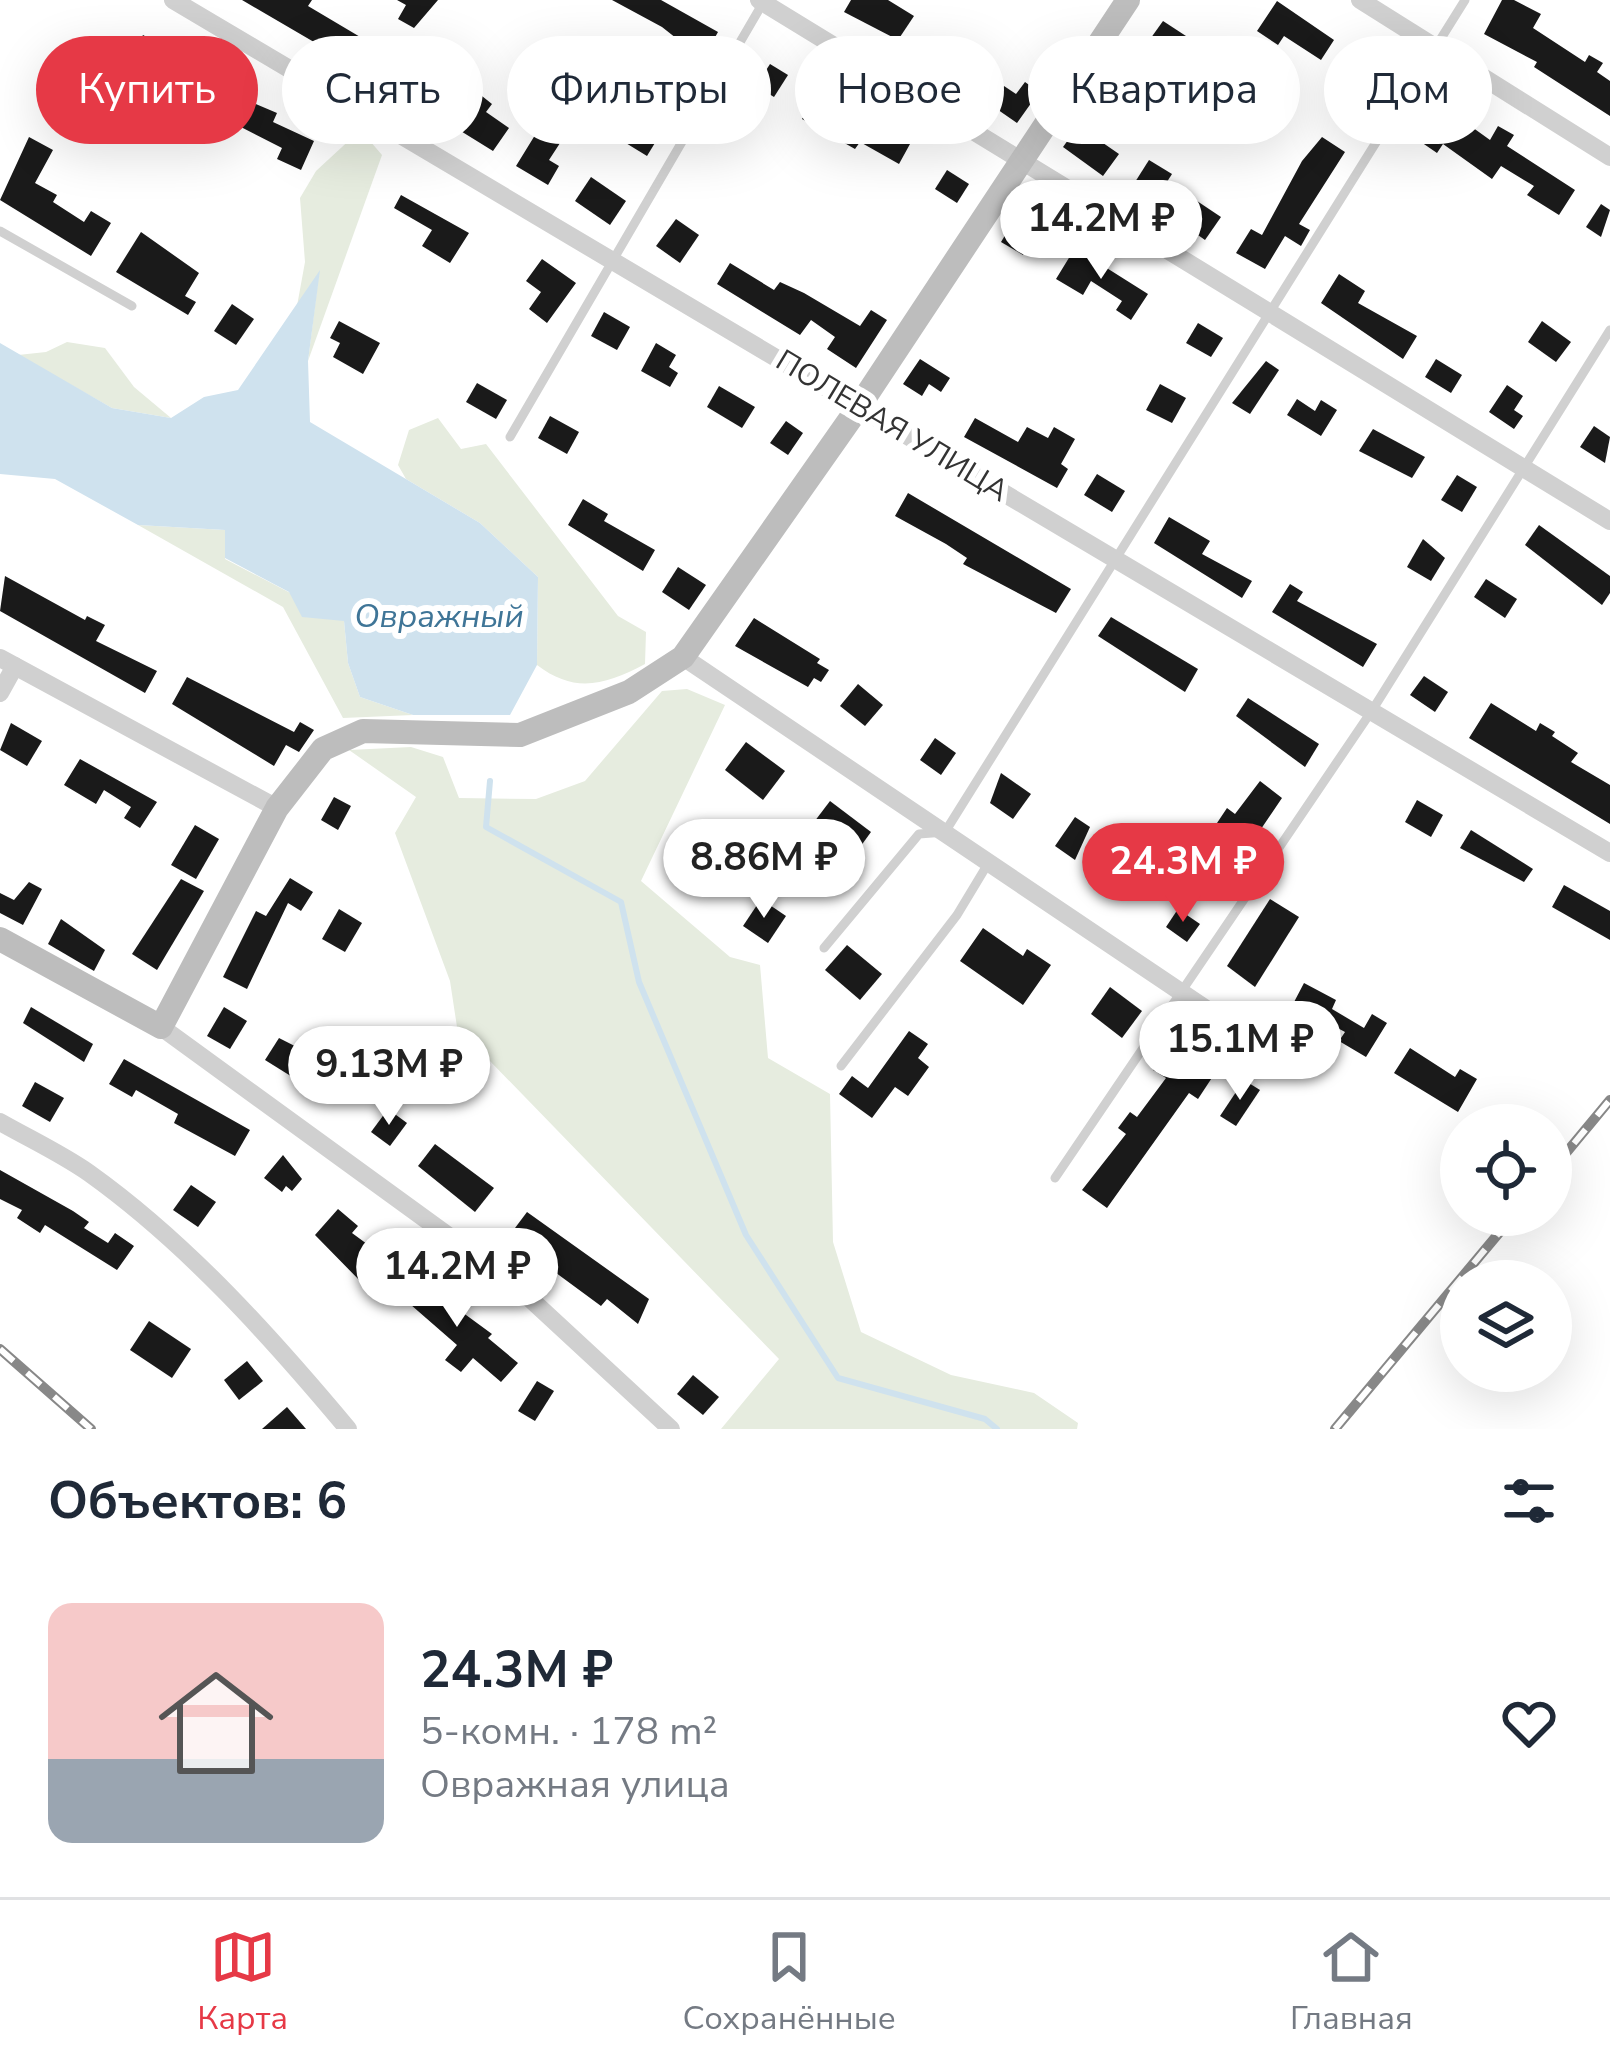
<!DOCTYPE html>
<html lang="ru">
<meta charset="utf-8">
<style>
:root{--surface:#fff;--page:#f6f6f7;--text:#1f2937;--muted:#747a83;--line:#e0e1e3;--accent:#e63946}
body{margin:0;font-family:"Nunito Sans",sans-serif;background:var(--page);color:var(--text);height:100vh;display:flex;flex-direction:column;font-size:45px;white-space:nowrap}
*{box-sizing:border-box;margin:0}
p{font-size:39px;color:var(--muted)}
.icon{flex:none;width:66px;height:66px;fill:none;stroke:currentColor;stroke-width:2;stroke-linecap:round;stroke-linejoin:round}
.map{position:relative;height:1429px;overflow:hidden}
.panel{display:flex;flex-direction:column;background:var(--surface);flex:1}
.panel>*{flex:none}
.hud{position:absolute;left:36px;top:36px;width:1539px;height:108px;display:flex;gap:24px}
.tools{position:absolute;left:1440px;top:1104px;display:grid;gap:24px}
.tools a{display:grid;place-items:center;width:132px;height:132px;border-radius:50%;background:var(--surface);box-shadow:0 12px 48px #0002;font-size:60px}
.price{position:absolute;translate:-50% -102px;padding:0 27px;border-radius:42px;background:#fff;color:#222;font-size:39px;line-height:78px;filter:drop-shadow(0 3px 6px #0008)}
.price::after{content:'';position:absolute;left:50%;top:72px;width:36px;height:27px;margin-left:-18px;background:inherit;clip-path:polygon(0 0,100% 0,50% 100%)}
.price.on{background:var(--accent);color:#fff}
ul{padding:0;list-style:none}
li{display:flex;align-items:center;gap:36px;height:300px;padding:0 48px}
li span{display:grid;place-items:center;flex:none;width:336px;height:240px;border-radius:24px;color:#555}
li>.icon{margin-inline-start:auto}
span .icon{width:144px;height:144px;fill:#fffc;stroke-width:1}
li b{font-size:51px}
h2{display:flex;justify-content:space-between;align-items:center;height:144px;padding:0 48px;font-size:51px}
.chip{padding:0 42px;border-radius:54px;background:var(--surface);box-shadow:0 12px 48px #0002;font-size:42px;line-height:108px}
.chip.on{background:var(--accent);color:#fff}
.tab-bar{display:flex;justify-content:space-around;align-items:center;height:168px;border-top:3px solid var(--line);background:var(--surface);font-size:33px;color:var(--muted)}
.tab-bar a{display:grid;justify-items:center;gap:6px}
.tab-bar .on{color:var(--accent)}
.map>svg:first-child{display:block}
</style>
<div class="map">
<svg width="1610" height="1429" viewBox="0 0 1610 1429">
<rect width="100%" height="100%" fill="#fff"/>
<g fill="#e6ecdf">
<polygon points="364,134 382,155 308,361 319,273 297,306 305,262 300,198 316,171 355,135"/>
<polygon points="67,342 105,348 134,387 171,418 112,408 18,355 46,352"/>
<path d="M438,418l23,31 25,-5 132,172 28,16 -1,32c-40,21 -70,30 -108,1l1,-88 -58,-54 -74,-44 -8,-14 11,-35z"/>
<polygon points="138,525 225,530 225,559 344,621 348,663 360,697 413,715 343,718 283,607"/>
<polygon points="687,689 725,705 641,881 730,957 760,965 768,1058 830,1094 833,1242 861,1332 951,1375 1034,1393 1078,1423 1077,1429 721,1429 779,1359 457,1027 450,981 395,833 416,797 349,750 411,747 443,757 459,798 536,799 585,781 662,691"/>
</g>
<polygon fill="#cfe2ee" points="320,270 308,361 310,422 480,523 538,577 537,665 510,715 413,715 360,697 348,663 344,621 302,617 289,592 225,558 225,530 138,525 55,479 0,474 0,343 112,408 171,418 204,397 238,390"/>
<g fill="none" stroke-linecap="round" stroke-linejoin="round">
<polyline stroke="#cfe2ee" stroke-width="6" points="490,781 486,827 621,902 639,982 746,1235 838,1378 985,1419 997,1429"/>
</g>
<g fill="#1a1a1a">
<polygon points="242,0 312,0 308,6 372,44 355,66"/>
<polygon points="397,0 438,0 414,28 398,19 406,5"/>
<polygon points="612,0 661,0 718,32 703,59 679,46 681,42 662,27"/>
<polygon points="851,0 888,0 914,16 898,40 844,12"/>
<polygon points="1502,0 1514,0 1541,14 1533,28 1585,62 1589,55 1603,63 1597,72 1610,81 1610,116 1534,67 1537,62 1484,34"/>
<polygon points="1277,1 1334,40 1321,60 1284,36 1278,45 1257,31"/>
<polygon points="1163,21 1186,36 1166,65 1143,49"/>
<polygon points="143,35 229,82 226,88 239,97 277,113 273,122 314,141 301,170 277,159 282,148 200,106 205,97 130,59"/>
<polygon points="944,40 970,58 956,79 930,61"/>
<polygon points="1358,48 1373,57 1368,65 1387,76 1376,94 1343,76"/>
<polygon points="414,61 472,99 477,92 492,104 486,112 509,128 493,151 451,125 462,112 428,89 422,99 399,84"/>
<polygon points="770,64 788,75 774,97 756,86"/>
<polygon points="1025,82 1039,92 1017,123 991,105 1004,86 1016,94"/>
<polygon points="819,92 910,144 899,164 860,142 855,149 802,119"/>
<polygon points="1426,94 1490,140 1498,126 1514,135 1507,146 1575,190 1559,215 1527,195 1534,186 1501,166 1492,179 1443,144 1437,153 1402,129"/>
<polygon points="631,114 661,133 647,156 616,137"/>
<polygon points="1086,115 1101,125 1093,136 1119,154 1103,176 1063,147"/>
<polygon points="540,127 562,140 549,160 559,166 548,185 516,166"/>
<polygon points="29,137 53,150 35,183 57,195 53,202 84,222 91,211 111,223 91,256 0,200"/>
<polygon points="1322,137 1345,152 1299,224 1310,230 1301,246 1285,236 1265,269 1236,253 1251,229 1262,235 1302,161"/>
<polygon points="1149,160 1172,174 1153,204 1130,190"/>
<polygon points="947,170 969,184 957,203 935,189"/>
<polygon points="591,177 626,201 610,225 575,201"/>
<polygon points="401,195 469,233 450,263 422,246 432,230 394,208"/>
<polygon points="1194,199 1221,217 1205,240 1178,221"/>
<polygon points="1601,204 1610,210 1601,237 1586,227"/>
<polygon points="1019,212 1041,226 1023,255 1001,242"/>
<polygon points="676,219 699,235 680,263 656,246"/>
<polygon points="141,232 199,273 185,296 196,302 188,315 116,272"/>
<polygon points="1075,248 1148,294 1131,320 1116,310 1122,301 1091,281 1083,295 1056,279"/>
<polygon points="542,259 576,283 547,323 529,309 541,292 526,281"/>
<polygon points="730,263 774,290 780,282 804,293 860,326 871,310 887,320 856,368 827,349 835,337 811,320 800,335 717,284"/>
<polygon points="1339,274 1365,291 1358,303 1417,336 1403,359 1321,303"/>
<polygon points="232,304 254,319 236,345 214,331"/>
<polygon points="604,312 630,327 617,350 591,336"/>
<polygon points="339,321 380,343 363,374 333,357 340,343 330,338"/>
<polygon points="1542,321 1571,342 1556,362 1528,342"/>
<polygon points="1198,323 1223,338 1211,357 1186,343"/>
<polygon points="656,343 676,355 669,367 678,373 670,387 641,371"/>
<polygon points="920,359 950,378 941,392 929,384 922,396 903,384"/>
<polygon points="1436,359 1462,375 1451,393 1425,377"/>
<polygon points="1266,361 1279,370 1250,414 1232,403"/>
<polygon points="477,383 507,400 496,419 466,402"/>
<polygon points="1160,384 1186,398 1172,423 1146,410"/>
<polygon points="1507,385 1523,396 1514,410 1523,416 1514,429 1489,412"/>
<polygon points="719,386 755,407 742,428 707,407"/>
<polygon points="1297,399 1315,411 1321,400 1337,410 1321,436 1287,415"/>
<polygon points="550,416 579,432 567,454 538,438"/>
<polygon points="975,418 1018,442 1027,427 1048,438 1054,427 1075,439 1061,464 1068,469 1057,488 964,437"/>
<polygon points="786,421 803,433 788,455 770,443"/>
<polygon points="1594,426 1610,437 1605,463 1580,447"/>
<polygon points="1373,429 1425,457 1412,478 1359,451"/>
<polygon points="1097,474 1125,491 1112,512 1084,495"/>
<polygon points="1457,475 1477,487 1462,512 1441,500"/>
<polygon points="908,493 1071,589 1056,613 963,564 967,558 946,544 895,516"/>
<polygon points="583,499 608,514 604,521 655,550 643,571 568,525"/>
<polygon points="1169,517 1210,541 1202,554 1252,581 1242,598 1154,543"/>
<polygon points="1539,525 1610,576 1610,593 1602,605 1525,545"/>
<polygon points="1423,539 1445,558 1431,581 1407,567"/>
<polygon points="678,567 706,585 689,610 662,592"/>
<polygon points="5,576 85,620 87,616 105,625 96,641 157,671 145,693 0,611"/>
<polygon points="1486,579 1517,599 1505,618 1474,597"/>
<polygon points="1290,584 1303,592 1297,601 1377,644 1363,667 1272,612"/>
<polygon points="1111,617 1198,669 1185,692 1098,636"/>
<polygon points="754,618 820,659 817,663 829,670 821,682 814,678 808,687 735,646"/>
<polygon points="1424,676 1448,692 1435,712 1410,695"/>
<polygon points="187,677 294,732 300,722 314,730 299,752 286,745 274,766 172,704"/>
<polygon points="858,684 883,705 865,726 840,706"/>
<polygon points="1248,698 1319,744 1305,767 1236,716"/>
<polygon points="1491,703 1536,731 1540,723 1555,732 1552,736 1578,753 1571,762 1610,785 1610,824 1469,738"/>
<polygon points="11,723 42,741 27,766 0,750"/>
<polygon points="935,738 956,753 941,775 920,760"/>
<polygon points="746,742 785,771 763,800 725,770"/>
<polygon points="80,759 157,802 140,828 124,818 131,807 104,790 96,804 64,785"/>
<polygon points="1001,773 1031,794 1013,819 990,803"/>
<polygon points="1260,781 1282,798 1244,854 1231,846 1225,854 1205,841 1227,808 1235,814"/>
<polygon points="334,797 351,806 338,830 321,820"/>
<polygon points="1417,800 1443,815 1431,837 1405,822"/>
<polygon points="830,801 871,832 847,865 805,834"/>
<polygon points="1075,817 1090,827 1075,860 1055,846"/>
<polygon points="195,825 219,839 196,879 171,865"/>
<polygon points="1471,830 1533,869 1524,882 1460,848"/>
<polygon points="702,832 728,850 707,879 681,861"/>
<polygon points="1113,851 1135,866 1120,888 1099,874"/>
<polygon points="290,878 313,892 301,911 288,903 247,989 223,977 256,911 266,916"/>
<polygon points="181,879 204,891 157,970 132,954"/>
<polygon points="29,882 42,889 23,925 0,913 0,893 14,900"/>
<polygon points="1564,885 1610,911 1610,940 1552,907"/>
<polygon points="761,899 786,916 768,943 743,926"/>
<polygon points="1270,899 1299,917 1255,987 1227,966"/>
<polygon points="339,909 362,923 345,952 322,939"/>
<polygon points="1178,909 1200,924 1187,942 1166,927"/>
<polygon points="61,919 105,950 94,971 48,944"/>
<polygon points="983,928 1023,956 1027,949 1051,965 1023,1005 960,961"/>
<polygon points="847,945 882,974 860,1000 825,970"/>
<polygon points="1304,983 1336,1000 1332,1009 1364,1028 1372,1014 1387,1023 1366,1057 1339,1041 1345,1032 1293,1004"/>
<polygon points="1110,987 1142,1011 1122,1038 1091,1014"/>
<polygon points="31,1007 93,1044 84,1062 23,1023"/>
<polygon points="224,1007 247,1021 230,1049 207,1036"/>
<polygon points="909,1031 928,1044 918,1058 929,1067 908,1096 895,1087 872,1118 839,1094 852,1076 868,1088"/>
<polygon points="279,1038 334,1066 318,1093 265,1060"/>
<polygon points="1173,1038 1219,1067 1198,1099 1189,1093 1107,1208 1082,1190 1126,1134 1118,1128 1130,1112 1137,1117 1166,1078 1153,1070"/>
<polygon points="1410,1048 1455,1077 1460,1069 1477,1079 1458,1112 1394,1073"/>
<polygon points="124,1059 250,1130 235,1156 174,1123 178,1114 136,1090 132,1097 109,1084"/>
<polygon points="1244,1080 1260,1090 1236,1126 1220,1116"/>
<polygon points="35,1082 64,1098 50,1122 22,1106"/>
<polygon points="388,1109 407,1123 390,1146 371,1132"/>
<polygon points="435,1144 494,1188 475,1212 418,1166"/>
<polygon points="283,1155 302,1179 292,1191 286,1186 282,1192 264,1178"/>
<polygon points="0,1170 73,1211 89,1222 84,1228 108,1243 115,1233 134,1246 117,1270 45,1225 40,1233 17,1218 22,1210 0,1199"/>
<polygon points="191,1185 216,1202 198,1227 173,1210"/>
<polygon points="338,1209 358,1226 352,1233 386,1258 365,1286 315,1235"/>
<polygon points="527,1212 649,1299 638,1324 607,1299 601,1306 548,1267 552,1261 512,1232"/>
<polygon points="408,1276 420,1287 429,1277 441,1288 436,1293 492,1334 488,1338 518,1363 501,1382 473,1358 461,1372 445,1360 457,1345 395,1291"/>
<polygon points="149,1321 191,1349 172,1378 130,1350"/>
<polygon points="247,1361 263,1381 239,1400 224,1380"/>
<polygon points="693,1375 719,1397 703,1415 677,1394"/>
<polygon points="537,1381 554,1391 535,1421 518,1411"/>
<polygon points="287,1407 306,1429 262,1429"/>
</g>
<g fill="none" stroke-linecap="round" stroke-linejoin="round">
<g stroke="#d0d0d0" stroke-width="9">
<polyline points="0,231 132,306"/>
<polyline points="510,437 764,1"/>
<polyline points="824,948 919,834 945,832 1465,0"/>
<polyline points="841,1066 957,915 989,862"/>
<polyline points="1055,1178 1373,709 1610,330"/>
</g>
<g stroke="#d0d0d0" stroke-width="18">
<polyline points="173,0 1610,853"/>
<polyline points="759,0 1610,521"/>
<polyline points="1360,0 1610,157"/>
<polyline points="683,657 1276,1056"/>
<polyline points="0,658 277,808"/>
<polyline points="0,693 15,666"/>
<polyline points="161,1027 512,1282 671,1429"/>
<path d="M0,1122c30,17 62,32 89,51 98,70 182,164 259,256"/>
</g>
<polyline stroke="#bdbdbd" stroke-width="24" points="0,939 161,1027 277,808 323,749 363,731 520,735 629,692 683,657 858,408 1128,0"/>
<defs>
<g id="rail">
<polyline points="1551,1171 1610,1100"/>
<polyline points="0,1349 91,1429"/>
<polyline points="1335,1429 1514,1215"/>
</g>
</defs>
<use href="#rail" stroke="#888" stroke-width="10"/>
<use href="#rail" stroke="#fff" stroke-width="6" stroke-dasharray="18" stroke-linecap="butt"/>
</g>
<g text-anchor="middle" dominant-baseline="central" stroke-width="12" stroke-linejoin="round" paint-order="stroke">
<g font-size="30" fill="#333" stroke="#fff">
<text transform="translate(892 426) rotate(31)">ПОЛЕВАЯ УЛИЦА</text>
</g>
<g font-size="33" font-style="italic" fill="#3f7597" stroke="#fff">
<text x="439" y="616">Овражный</text>
</g>
</g>
</svg>
<div class="tools">
<a><svg class="icon" aria-label="locate" viewBox="0 0 24 24"><circle cx="12" cy="12" r="6"/><path d="M12 2v4M12 18v4M2 12h4M18 12h4"/></svg></a>
<a><svg class="icon" aria-label="layers" viewBox="0 0 24 24"><path d="M12 4l9 5-9 5-9-5zM3 14l9 5 9-5"/></svg></a>
</div>
<b class="price" style="left:1101px;top:282px">14.2M ₽</b>
<b class="price" style="left:764px;top:921px">8.86M ₽</b>
<b class="price on" style="left:1183px;top:925px">24.3M ₽</b>
<b class="price" style="left:1240px;top:1103px">15.1M ₽</b>
<b class="price" style="left:389px;top:1128px">9.13M ₽</b>
<b class="price" style="left:457px;top:1330px">14.2M ₽</b>
<div class="hud">
<a class="chip on">Купить</a>
<a class="chip">Снять</a>
<a class="chip">Фильтры</a>
<a class="chip">Новое</a>
<a class="chip">Квартира</a>
<a class="chip">Дом</a>
</div>
</div>
<section class="panel">
<h2>Объектов: 6<svg class="icon" aria-label="filters" viewBox="0 0 24 24"><path d="M4 7h16M4 17h16"/><circle cx="9" cy="7" r="2"/><circle cx="15" cy="17" r="2"/></svg></h2>
<ul>
<li><span style="background:linear-gradient(#f6c9c9 65%,#9aa5b1 0)"><svg class="icon" aria-label="home" viewBox="0 0 24 24"><path d="M3 11l9-7 9 7M6 9v11h12V9"/></svg></span><div><b>24.3M ₽</b><p>5-комн. · 178 m²</p><p>Овражная улица</p></div><svg class="icon" aria-label="heart" viewBox="0 0 24 24"><path d="M12 20l-8-8c-3-5 5-10 8-4 3-6 11-1 8 4z"/></svg></li>
</ul>
</section>
<nav class="tab-bar">
<a class="on"><svg class="icon" aria-label="map" viewBox="0 0 24 24"><path d="M3 6l6-2 6 2 6-2v14l-6 2-6-2-6 2zM9 4v14M15 6v14"/></svg>Карта</a>
<a><svg class="icon" aria-label="saved" viewBox="0 0 24 24"><path d="M7 4h10v16l-5-4-5 4z"/></svg>Сохранённые</a>
<a><svg class="icon" aria-label="home" viewBox="0 0 24 24"><path d="M3 11l9-7 9 7M6 9v11h12V9"/></svg>Главная</a>
</nav>
